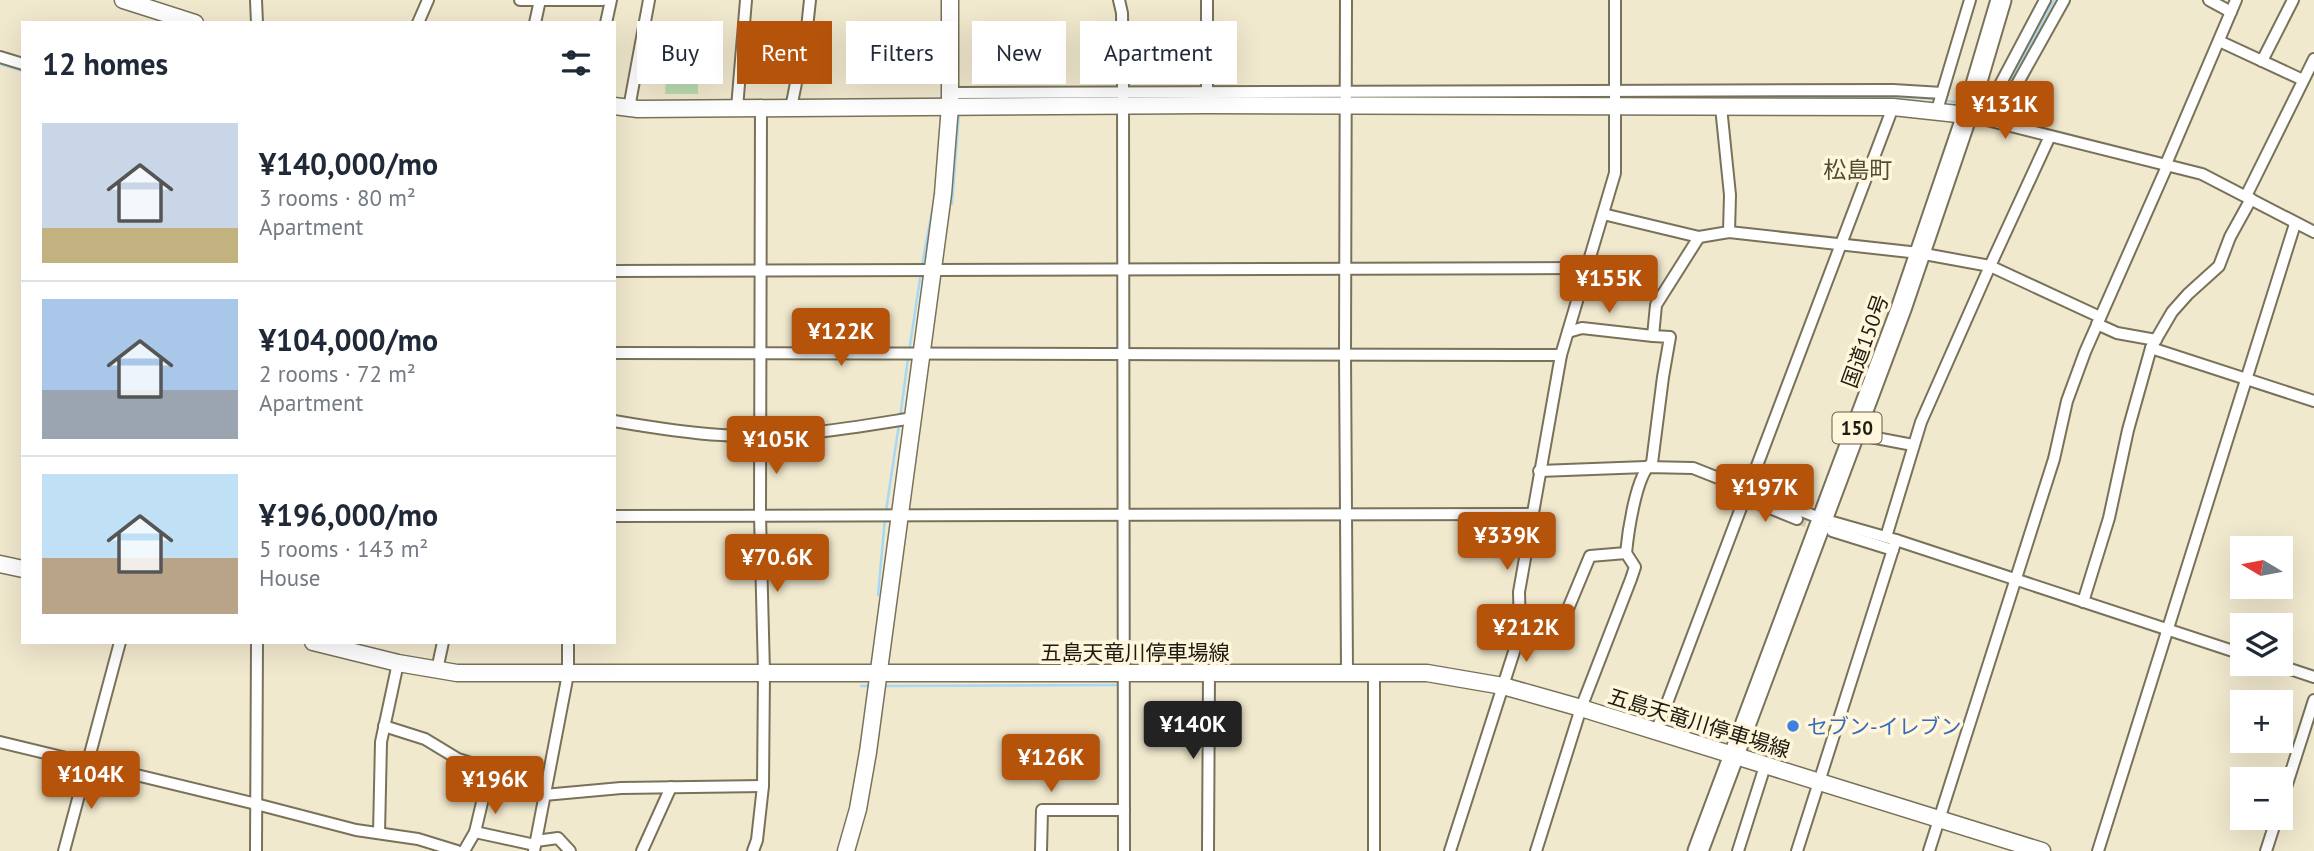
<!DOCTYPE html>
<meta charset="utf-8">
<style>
:root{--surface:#fff;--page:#f6f6f7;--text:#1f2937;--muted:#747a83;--line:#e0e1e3;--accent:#b45309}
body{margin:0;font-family:"PT Sans","Noto Sans JP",sans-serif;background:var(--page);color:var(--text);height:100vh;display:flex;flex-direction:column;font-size:26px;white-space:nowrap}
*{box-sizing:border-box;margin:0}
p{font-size:23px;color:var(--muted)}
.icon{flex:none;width:38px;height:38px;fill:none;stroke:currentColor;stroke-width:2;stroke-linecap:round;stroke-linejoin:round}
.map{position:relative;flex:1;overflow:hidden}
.sheet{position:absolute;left:21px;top:21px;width:595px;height:623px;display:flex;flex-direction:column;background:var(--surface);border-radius:0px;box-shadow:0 7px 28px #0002}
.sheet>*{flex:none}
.hud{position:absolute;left:637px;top:21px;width:665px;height:63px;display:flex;gap:14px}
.needle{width:46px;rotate:280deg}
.buttons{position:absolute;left:2230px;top:536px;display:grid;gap:14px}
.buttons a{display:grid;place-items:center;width:63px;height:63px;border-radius:0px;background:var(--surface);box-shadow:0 7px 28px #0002;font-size:35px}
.price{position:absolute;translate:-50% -60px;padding:0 16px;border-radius:7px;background:var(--accent);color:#fff;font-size:23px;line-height:46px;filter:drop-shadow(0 2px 4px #0008)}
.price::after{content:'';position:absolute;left:50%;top:42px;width:21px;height:16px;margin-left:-10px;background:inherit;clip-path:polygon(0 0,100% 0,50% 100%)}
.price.current{background:#222;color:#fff}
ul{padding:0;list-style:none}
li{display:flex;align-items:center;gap:21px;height:175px;padding:0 21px}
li+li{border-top:2px solid var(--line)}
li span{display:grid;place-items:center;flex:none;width:196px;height:140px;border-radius:0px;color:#555}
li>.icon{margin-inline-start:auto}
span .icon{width:84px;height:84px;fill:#fffc;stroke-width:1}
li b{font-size:30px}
h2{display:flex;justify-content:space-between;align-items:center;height:84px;padding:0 21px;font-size:30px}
.pill{padding:0 24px;border-radius:0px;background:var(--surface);box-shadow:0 7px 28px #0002;font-size:24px;line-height:63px}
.pill.current{background:var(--accent);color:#fff}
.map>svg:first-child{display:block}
</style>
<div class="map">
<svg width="2314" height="851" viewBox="0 0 2314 851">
<rect width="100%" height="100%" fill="#f1e9ce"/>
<polygon fill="#bbdcb1" points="667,65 698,65 698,94 665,94"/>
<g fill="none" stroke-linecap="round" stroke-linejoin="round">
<g stroke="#a5d9f5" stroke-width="2.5">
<polyline points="0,64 23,71"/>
<polyline points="1620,97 1903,97 1935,99"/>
<polyline points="1449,98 1613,97"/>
<polyline points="960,100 960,98 1064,98"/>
<polyline points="1942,100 1963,103"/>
<polyline points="1977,105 1996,108 2054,0"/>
<polyline points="948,203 952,204 959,114"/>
<polyline points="922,265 934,201"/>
<polyline points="909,352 921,272"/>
<polyline points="900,418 908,358"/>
<polyline points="886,511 899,424"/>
<polyline points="878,595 885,518"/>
<polyline points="1127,685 1129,685 1129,774"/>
<polyline points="861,686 872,686"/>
<polyline points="882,686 1121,685"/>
</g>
<polyline stroke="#d1cab2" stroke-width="10" stroke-dasharray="10 5" stroke-linecap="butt" points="1797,519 1824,529"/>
<defs>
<g id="street">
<polyline points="256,0 257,23"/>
<polyline points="520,0 603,0"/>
<polyline points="1119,0 1122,13 1123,88 1124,851"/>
<polyline points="1346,0 1345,355 1347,672"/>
<polyline points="2209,0 2231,12"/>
<polyline points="418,23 428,0"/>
<polyline points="535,23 540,0"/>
<polyline points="606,23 611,0"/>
<polyline points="2219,41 2303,80"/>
<polyline points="0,57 23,64"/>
<polyline points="2262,61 2293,0"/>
<polyline points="950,93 1893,90 1942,93"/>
<polyline points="1993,98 2045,0"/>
<polyline points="1207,99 1207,0"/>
<polyline points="1721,107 1730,195 1729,232"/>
<polyline points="629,108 649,0"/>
<polyline points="737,108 746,0"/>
<polyline points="791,108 807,28 810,0"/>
<polyline points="1937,110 1970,0"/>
<polyline points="1967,115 2202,174 2314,232"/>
<polyline points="1996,122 2064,0"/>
<polyline points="2166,164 2236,0"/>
<polyline points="2246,196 2314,59"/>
<polyline points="1603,214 1699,237 1729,232 1919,253 1990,266 2100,317"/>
<polyline points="614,271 1586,268"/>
<polyline points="2097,324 2117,333 2156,340"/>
<polyline points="1568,332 1582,328 1653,336"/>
<polyline points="2151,348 2314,401"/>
<polyline points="614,353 1561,355"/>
<path d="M614,421c35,6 71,12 107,14 63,5 129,-7 192,-17"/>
<polyline points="1855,434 1913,445"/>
<polyline points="1539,471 1646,467 1693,468 1822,519 1896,540 2242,654"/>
<polyline points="1745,498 1797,519"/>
<polyline points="614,516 1532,514"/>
<polyline points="1832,531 1893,550"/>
<polyline points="1886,537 1921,422 1990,266 2050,136"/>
<polyline points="2083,602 2109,518 2128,430 2151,348 2172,312 2188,294 2219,266 2230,237 2251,199"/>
<path d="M1520,633l35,7 35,-84 36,-3c2,-20 10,-79 26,-90l11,-86 7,-40 -17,-1 3,-31 43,-68"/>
<polyline points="2272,663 2314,677"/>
<polyline points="437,670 443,642"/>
<polyline points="1374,673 1374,851"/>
<polyline points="384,726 425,739 458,759 490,769 475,832 464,851"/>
<polyline points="1656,732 1893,107"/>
<polyline points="0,742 256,804 356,830 418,839 457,851"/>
<polyline points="544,795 621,788 763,786"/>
<polyline points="2280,806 2314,700"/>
<polyline points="475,832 535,845"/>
<polyline points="379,833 381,742 398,663"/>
<polyline points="536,841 558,838 570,851"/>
<polyline points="64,851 120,642"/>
<polyline points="256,851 257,642"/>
<polyline points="534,851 568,674 568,642"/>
<polyline points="642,851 671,787"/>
<polyline points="753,851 757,840 763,786 764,673 760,515 761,108"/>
<polyline points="1041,851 1042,810 1124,810"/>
<polyline points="1208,851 1209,672"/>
<polyline points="1450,851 1520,633 1519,592 1561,355 1615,173 1615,0"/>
<polyline points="1536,851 1581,708 1631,579 1635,567 1626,553"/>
<polyline points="1738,851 1765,766"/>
<polyline points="1797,851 1896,540"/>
<polyline points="1929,851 2054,459 2067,401 2085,352 2168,164"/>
<polyline points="2098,851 2295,224"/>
<polyline points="2266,851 2277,817"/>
</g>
<g id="secondary">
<polyline points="123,0 195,23"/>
<polyline points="614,106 638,109 1207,105 1893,107 1967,115"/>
<polyline points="0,564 23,569"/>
<polyline points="313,642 398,663 457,673 1427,673 1503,686 1581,708 2042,851"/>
<polyline points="846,851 858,809 868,752 943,194 950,106 950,0"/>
</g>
<polyline id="highway" points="1698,851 1901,309 1967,115 2001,0"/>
</defs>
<use href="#street" stroke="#79725a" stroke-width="14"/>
<use href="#secondary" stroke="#79725a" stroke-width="19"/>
<use href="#highway" stroke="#79725a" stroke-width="23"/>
<use href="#street" stroke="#fff" stroke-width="10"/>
<use href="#secondary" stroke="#fff" stroke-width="16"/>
<use href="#highway" stroke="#fff" stroke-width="19"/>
</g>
<circle fill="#3f7fe0" stroke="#fff6db" stroke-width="2.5" cx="1793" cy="726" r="7"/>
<g text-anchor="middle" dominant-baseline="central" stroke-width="7" stroke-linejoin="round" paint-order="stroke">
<rect fill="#fff6db" stroke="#625d4e" stroke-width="2" x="1832.5" y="412.5" width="49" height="31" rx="5"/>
<g font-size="19" font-weight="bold" fill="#1e1b11">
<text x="1857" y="428">150</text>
</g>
<g font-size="21" fill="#1e1b11" stroke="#fff6db">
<text transform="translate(1865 341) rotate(-70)">国道150号</text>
<text x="1135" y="652">五島天竜川停車場線</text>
<text transform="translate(1699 723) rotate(17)">五島天竜川停車場線</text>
</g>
<g font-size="21" fill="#366cbe" stroke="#fff6db" text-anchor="start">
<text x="1807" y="726">セブン-イレブン</text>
</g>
<g font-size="23" fill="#534c35" stroke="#fff6db">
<text x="1858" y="169">松島町</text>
</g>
</g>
</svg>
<div class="buttons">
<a><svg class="needle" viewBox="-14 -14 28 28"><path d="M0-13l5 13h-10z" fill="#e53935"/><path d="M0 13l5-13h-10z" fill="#747a83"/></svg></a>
<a><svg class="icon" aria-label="layers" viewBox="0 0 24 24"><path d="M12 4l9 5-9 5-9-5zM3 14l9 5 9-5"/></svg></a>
<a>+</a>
<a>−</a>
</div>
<b class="price" style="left:2005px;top:141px">¥131K</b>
<b class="price" style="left:1609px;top:315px">¥155K</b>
<b class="price" style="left:841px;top:368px">¥122K</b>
<b class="price" style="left:776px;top:476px">¥105K</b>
<b class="price" style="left:1765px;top:524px">¥197K</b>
<b class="price" style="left:1507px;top:572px">¥339K</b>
<b class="price" style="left:777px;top:594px">¥70.6K</b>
<b class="price" style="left:1526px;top:664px">¥212K</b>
<b class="price current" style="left:1193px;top:761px">¥140K</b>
<b class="price" style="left:1051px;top:794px">¥126K</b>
<b class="price" style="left:91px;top:811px">¥104K</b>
<b class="price" style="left:495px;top:816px">¥196K</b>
<div class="hud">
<a class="pill">Buy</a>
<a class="pill current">Rent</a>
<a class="pill">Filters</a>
<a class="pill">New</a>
<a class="pill">Apartment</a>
</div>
<section class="sheet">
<h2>12 homes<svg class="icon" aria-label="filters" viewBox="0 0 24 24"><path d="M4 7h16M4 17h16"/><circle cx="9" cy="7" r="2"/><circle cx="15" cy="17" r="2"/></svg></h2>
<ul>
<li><span style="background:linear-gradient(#c9d6e8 75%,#c2b280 0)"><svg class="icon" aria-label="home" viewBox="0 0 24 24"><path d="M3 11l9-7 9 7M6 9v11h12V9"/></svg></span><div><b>¥140,000/mo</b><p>3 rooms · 80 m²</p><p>Apartment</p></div></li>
<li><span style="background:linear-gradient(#a9c7e8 65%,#9aa5b1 0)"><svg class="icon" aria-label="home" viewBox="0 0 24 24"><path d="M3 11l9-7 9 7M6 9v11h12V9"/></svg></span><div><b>¥104,000/mo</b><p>2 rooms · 72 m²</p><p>Apartment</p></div></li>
<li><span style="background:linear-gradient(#bfe0f5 60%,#b9a48a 0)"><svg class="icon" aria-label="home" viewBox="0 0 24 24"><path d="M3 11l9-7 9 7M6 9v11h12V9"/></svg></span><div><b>¥196,000/mo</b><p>5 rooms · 143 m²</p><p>House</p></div></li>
</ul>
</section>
</div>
